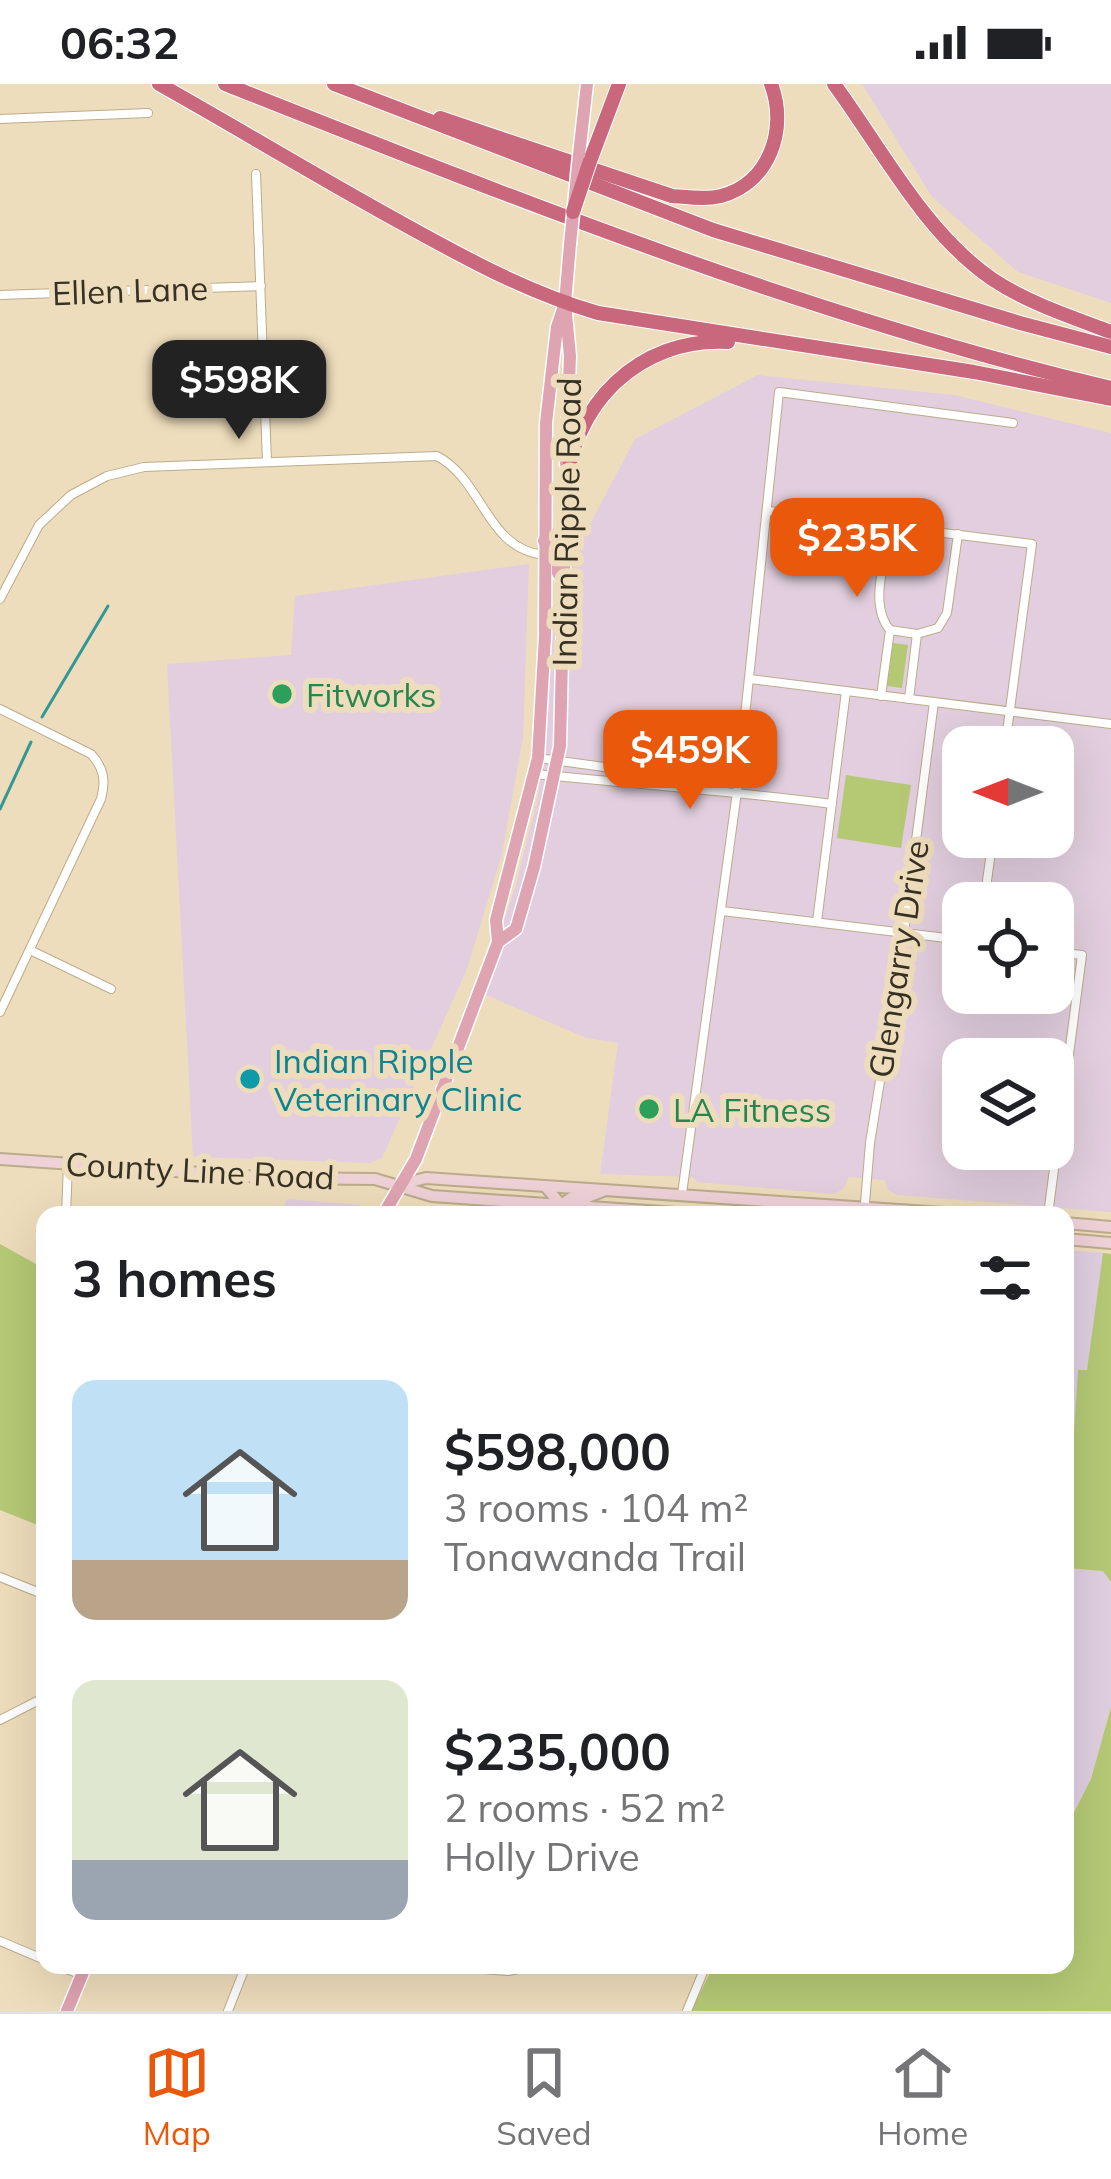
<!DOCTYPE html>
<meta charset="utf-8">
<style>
:root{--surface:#fff;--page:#f6f6f6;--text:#202124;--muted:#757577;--line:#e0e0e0;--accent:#ea580c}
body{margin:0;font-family:Mulish,sans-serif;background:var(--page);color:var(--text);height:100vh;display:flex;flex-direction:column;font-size:45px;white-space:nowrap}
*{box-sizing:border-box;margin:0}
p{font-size:39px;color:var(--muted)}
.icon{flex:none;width:66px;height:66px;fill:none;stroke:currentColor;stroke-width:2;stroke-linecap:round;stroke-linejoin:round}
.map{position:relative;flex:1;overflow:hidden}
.sheet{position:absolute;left:36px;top:1122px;width:1038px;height:768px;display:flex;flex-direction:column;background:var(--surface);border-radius:24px;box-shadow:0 12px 48px #0002}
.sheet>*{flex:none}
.needle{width:78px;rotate:270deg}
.buttons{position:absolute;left:942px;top:642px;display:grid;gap:24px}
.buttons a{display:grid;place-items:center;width:132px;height:132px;border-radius:24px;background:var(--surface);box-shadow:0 12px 48px #0002;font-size:60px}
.price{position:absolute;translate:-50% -102px;padding:0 27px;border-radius:24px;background:var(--accent);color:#fff;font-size:39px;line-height:78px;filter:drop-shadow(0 3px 6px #0008)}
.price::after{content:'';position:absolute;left:50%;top:72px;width:36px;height:27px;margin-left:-18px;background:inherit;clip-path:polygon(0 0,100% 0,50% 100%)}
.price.on{background:#222;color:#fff}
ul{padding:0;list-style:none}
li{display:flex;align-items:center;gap:36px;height:300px;padding:0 36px}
li span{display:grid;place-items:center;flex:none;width:336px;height:240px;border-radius:24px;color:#555}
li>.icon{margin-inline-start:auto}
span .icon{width:144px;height:144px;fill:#fffc;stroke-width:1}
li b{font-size:51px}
h2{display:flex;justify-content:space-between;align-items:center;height:144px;padding:0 36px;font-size:51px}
.status{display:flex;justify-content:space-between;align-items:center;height:84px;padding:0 60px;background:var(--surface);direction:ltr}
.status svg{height:33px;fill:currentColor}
.dock{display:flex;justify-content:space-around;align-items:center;height:168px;border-top:3px solid var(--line);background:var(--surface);font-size:33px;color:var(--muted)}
.dock a{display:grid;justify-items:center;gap:6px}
.dock .on{color:var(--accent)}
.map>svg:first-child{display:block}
</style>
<div class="status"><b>06:32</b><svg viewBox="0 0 49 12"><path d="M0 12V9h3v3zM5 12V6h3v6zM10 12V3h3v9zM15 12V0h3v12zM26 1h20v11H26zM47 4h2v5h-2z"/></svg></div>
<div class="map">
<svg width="1111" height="1927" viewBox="0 0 1111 1927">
<rect width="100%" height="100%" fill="#eeddbc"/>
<g fill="#e2cede" fill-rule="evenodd">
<polygon points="862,0 1111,0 1111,219 1018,188 932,113"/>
<path d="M758,291l196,20 157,38v779l-214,-17 -9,-5 -4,-10 -35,-3 -5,11 -10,6 -137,-12 -5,-5 -92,-3 18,-131 -32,-5 -107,-46 36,-104 23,-91 7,-57 10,-150 80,-151zM963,663h90v90h-90zM963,819h90v90h-90zM963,975h90v90h-90z"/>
<polygon points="529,480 523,654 502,770 467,885 382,1074 371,1079 193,1073 167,580 291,571 295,512"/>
<polygon points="287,1115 360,1121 365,1129 280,1131"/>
</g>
<g fill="#dfcfe1">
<polygon points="1065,1166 1103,1169 1065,1453"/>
<polygon points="1065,1484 1104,1487 1111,1498 1111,1623 1091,1695 1065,1746"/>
</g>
<g fill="#b5c975">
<polygon points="893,559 908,561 902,604 887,602"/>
<polygon points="846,691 911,701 901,764 837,754"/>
<polygon points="0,1160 45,1185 45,1444 0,1426"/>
<polygon points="1103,1169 1111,1170 1111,1498 1103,1487 1065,1484 1078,1286 1087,1286"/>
<polygon points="1111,1623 1111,1927 691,1927 714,1881 1065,1881 1065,1746 1091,1695"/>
</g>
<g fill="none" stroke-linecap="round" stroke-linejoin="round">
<g stroke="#329795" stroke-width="3">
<polyline points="42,633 108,522"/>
<polyline points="0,725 31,658"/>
</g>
<defs>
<g id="minor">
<polyline points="0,35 148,29"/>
<polyline points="256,90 267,378"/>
<polyline points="0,211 261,202"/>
<polyline points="768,427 1032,460 1005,663"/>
<path d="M891,442c-5,32 -23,78 -1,104l27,4 21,-6 9,-15 11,-79"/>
<path d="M0,515l39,-74 32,-30 36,-19 37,-9 293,-11c47,25 49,93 107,99"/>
<polyline points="750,595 1111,640"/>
<polyline points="881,612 890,546"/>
<polyline points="909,615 917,550"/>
<path d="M0,625l91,45c13,14 15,27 10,45l-101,213"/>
<polyline points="538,674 685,694 723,705"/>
<path d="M535,690c99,10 198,17 297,30"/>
<polyline points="984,819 993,753"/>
<polyline points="722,827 963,856"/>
<polyline points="817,838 846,607"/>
<polyline points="30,866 111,905"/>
<polyline points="682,1110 737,708 779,308 1013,339"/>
<polyline points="66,1131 68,1080"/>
<polyline points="864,1131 870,1059 904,849 934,618"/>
<polyline points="1048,1131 1082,871 1053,868"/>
<polyline points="0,1493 45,1511"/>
<polyline points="0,1636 45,1613"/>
<polyline points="0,1857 45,1876"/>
<polyline points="57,1881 82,1891"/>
<polyline points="430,1881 508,1887 540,1881"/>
<polyline points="228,1927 246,1881"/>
<polyline points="687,1927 706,1881"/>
</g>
<g id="secondary">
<polyline points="0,1075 275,1094 375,1095 432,1112 705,1131"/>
<polyline points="402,1100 426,1094 973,1131"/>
<polyline points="546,1103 561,1121 571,1114 585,1114 603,1107"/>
<polyline points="1065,1139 1111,1143"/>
<polyline points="1065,1155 1111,1159"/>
</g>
<g id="primary">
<polyline points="579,71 587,0"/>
<polyline points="566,380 570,272 565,219 570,160"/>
<polyline points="544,457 558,467 558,489 566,501"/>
<polyline points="498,858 516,845 534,783 560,662 566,400"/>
<polyline points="383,1131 416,1075 498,858 496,836 538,674 545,552 546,339 557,243 565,219"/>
<polyline points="67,1927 86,1881"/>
</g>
<g id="motorway">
<path d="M159,0c80,45 159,93 239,137 65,36 128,71 200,92l376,59 137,27"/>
<path d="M225,0c290,115 582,232 886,304"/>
<polyline points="334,0 713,146 1020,239 1111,263"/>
<path d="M834,0c48,65 90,148 158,195 36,24 79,38 119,53"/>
<path d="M440,34l232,78c16,1 33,4 49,0 49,-13 67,-68 50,-112"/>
<polyline points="590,77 619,0"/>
<path d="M566,408c5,-87 73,-155 162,-150"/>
</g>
</defs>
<use href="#minor" stroke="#bbac8b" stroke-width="10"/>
<use href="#secondary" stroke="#bbac8b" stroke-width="14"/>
<use href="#primary" stroke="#fff" stroke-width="15"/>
<use href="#motorway" stroke="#fff" stroke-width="16"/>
<use href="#minor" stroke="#fff" stroke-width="8"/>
<use href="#secondary" stroke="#efd1d8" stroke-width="10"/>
<use href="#primary" stroke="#dfa4b1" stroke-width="12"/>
<use href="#motorway" stroke="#c9677d" stroke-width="14"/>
<defs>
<polyline id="primary-bridge" points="570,160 579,71"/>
<polyline id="motorway-bridge" points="573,128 590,77"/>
</defs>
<use href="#primary-bridge" stroke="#fff" stroke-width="15" stroke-linecap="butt"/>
<use href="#motorway-bridge" stroke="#fff" stroke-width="16" stroke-linecap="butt"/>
<use href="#primary-bridge" stroke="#dfa4b1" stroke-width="12"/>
<use href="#motorway-bridge" stroke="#c9677d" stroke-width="14"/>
</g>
<g fill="#2e9e5b" stroke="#eeddbc" stroke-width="4.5">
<circle cx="282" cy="610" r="12"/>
<circle cx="649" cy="1025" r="12"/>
</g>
<circle fill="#0f9aa8" stroke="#eeddbc" stroke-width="4.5" cx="250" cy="995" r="12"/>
<g text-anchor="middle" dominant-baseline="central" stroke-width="12" stroke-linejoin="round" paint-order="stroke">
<g font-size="33" fill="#373124" stroke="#eeddbc">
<text transform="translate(130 206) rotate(-2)">Ellen Lane</text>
<text transform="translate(566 438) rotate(-89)">Indian Ripple Road</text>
<text transform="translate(898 875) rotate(-81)">Glengarry Drive</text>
<text transform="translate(200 1086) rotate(3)">County Line Road</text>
</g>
<g font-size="33" fill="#27864d" stroke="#eeddbc" text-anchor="start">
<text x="306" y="610">Fitworks</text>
<text x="673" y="1025">LA Fitness</text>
</g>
<g font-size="33" fill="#0d838f" stroke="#eeddbc" text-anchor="start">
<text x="274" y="976">Indian Ripple<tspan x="274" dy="38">Veterinary Clinic</tspan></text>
</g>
</g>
</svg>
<div class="buttons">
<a><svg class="needle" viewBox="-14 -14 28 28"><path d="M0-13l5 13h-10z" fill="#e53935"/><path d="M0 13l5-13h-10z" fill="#757577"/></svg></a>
<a><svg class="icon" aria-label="locate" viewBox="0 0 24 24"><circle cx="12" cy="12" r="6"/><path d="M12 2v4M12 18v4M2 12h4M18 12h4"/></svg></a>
<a><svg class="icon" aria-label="layers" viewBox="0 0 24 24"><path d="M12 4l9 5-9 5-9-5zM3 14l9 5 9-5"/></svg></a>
</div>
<b class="price on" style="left:239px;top:358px">$598K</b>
<b class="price" style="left:857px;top:516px">$235K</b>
<b class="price" style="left:690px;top:728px">$459K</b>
<section class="sheet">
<h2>3 homes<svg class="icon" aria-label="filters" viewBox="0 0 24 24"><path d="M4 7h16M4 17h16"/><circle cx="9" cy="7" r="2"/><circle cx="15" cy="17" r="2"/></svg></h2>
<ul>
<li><span style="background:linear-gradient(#bfe0f5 75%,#b9a48a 0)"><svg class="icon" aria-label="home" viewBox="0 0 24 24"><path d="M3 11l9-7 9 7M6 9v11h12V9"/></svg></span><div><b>$598,000</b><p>3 rooms · 104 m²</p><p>Tonawanda Trail</p></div></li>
<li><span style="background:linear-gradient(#dfe7d0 75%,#9aa5b1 0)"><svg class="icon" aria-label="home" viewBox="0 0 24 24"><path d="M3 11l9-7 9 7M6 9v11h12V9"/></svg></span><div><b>$235,000</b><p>2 rooms · 52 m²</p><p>Holly Drive</p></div></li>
</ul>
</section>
</div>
<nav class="dock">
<a class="on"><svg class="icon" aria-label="map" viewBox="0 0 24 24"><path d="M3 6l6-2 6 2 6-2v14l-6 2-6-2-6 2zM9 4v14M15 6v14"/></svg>Map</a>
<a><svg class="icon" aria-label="saved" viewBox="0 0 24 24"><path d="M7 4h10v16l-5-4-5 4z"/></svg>Saved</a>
<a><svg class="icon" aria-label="home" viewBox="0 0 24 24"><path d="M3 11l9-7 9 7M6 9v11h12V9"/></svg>Home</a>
</nav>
